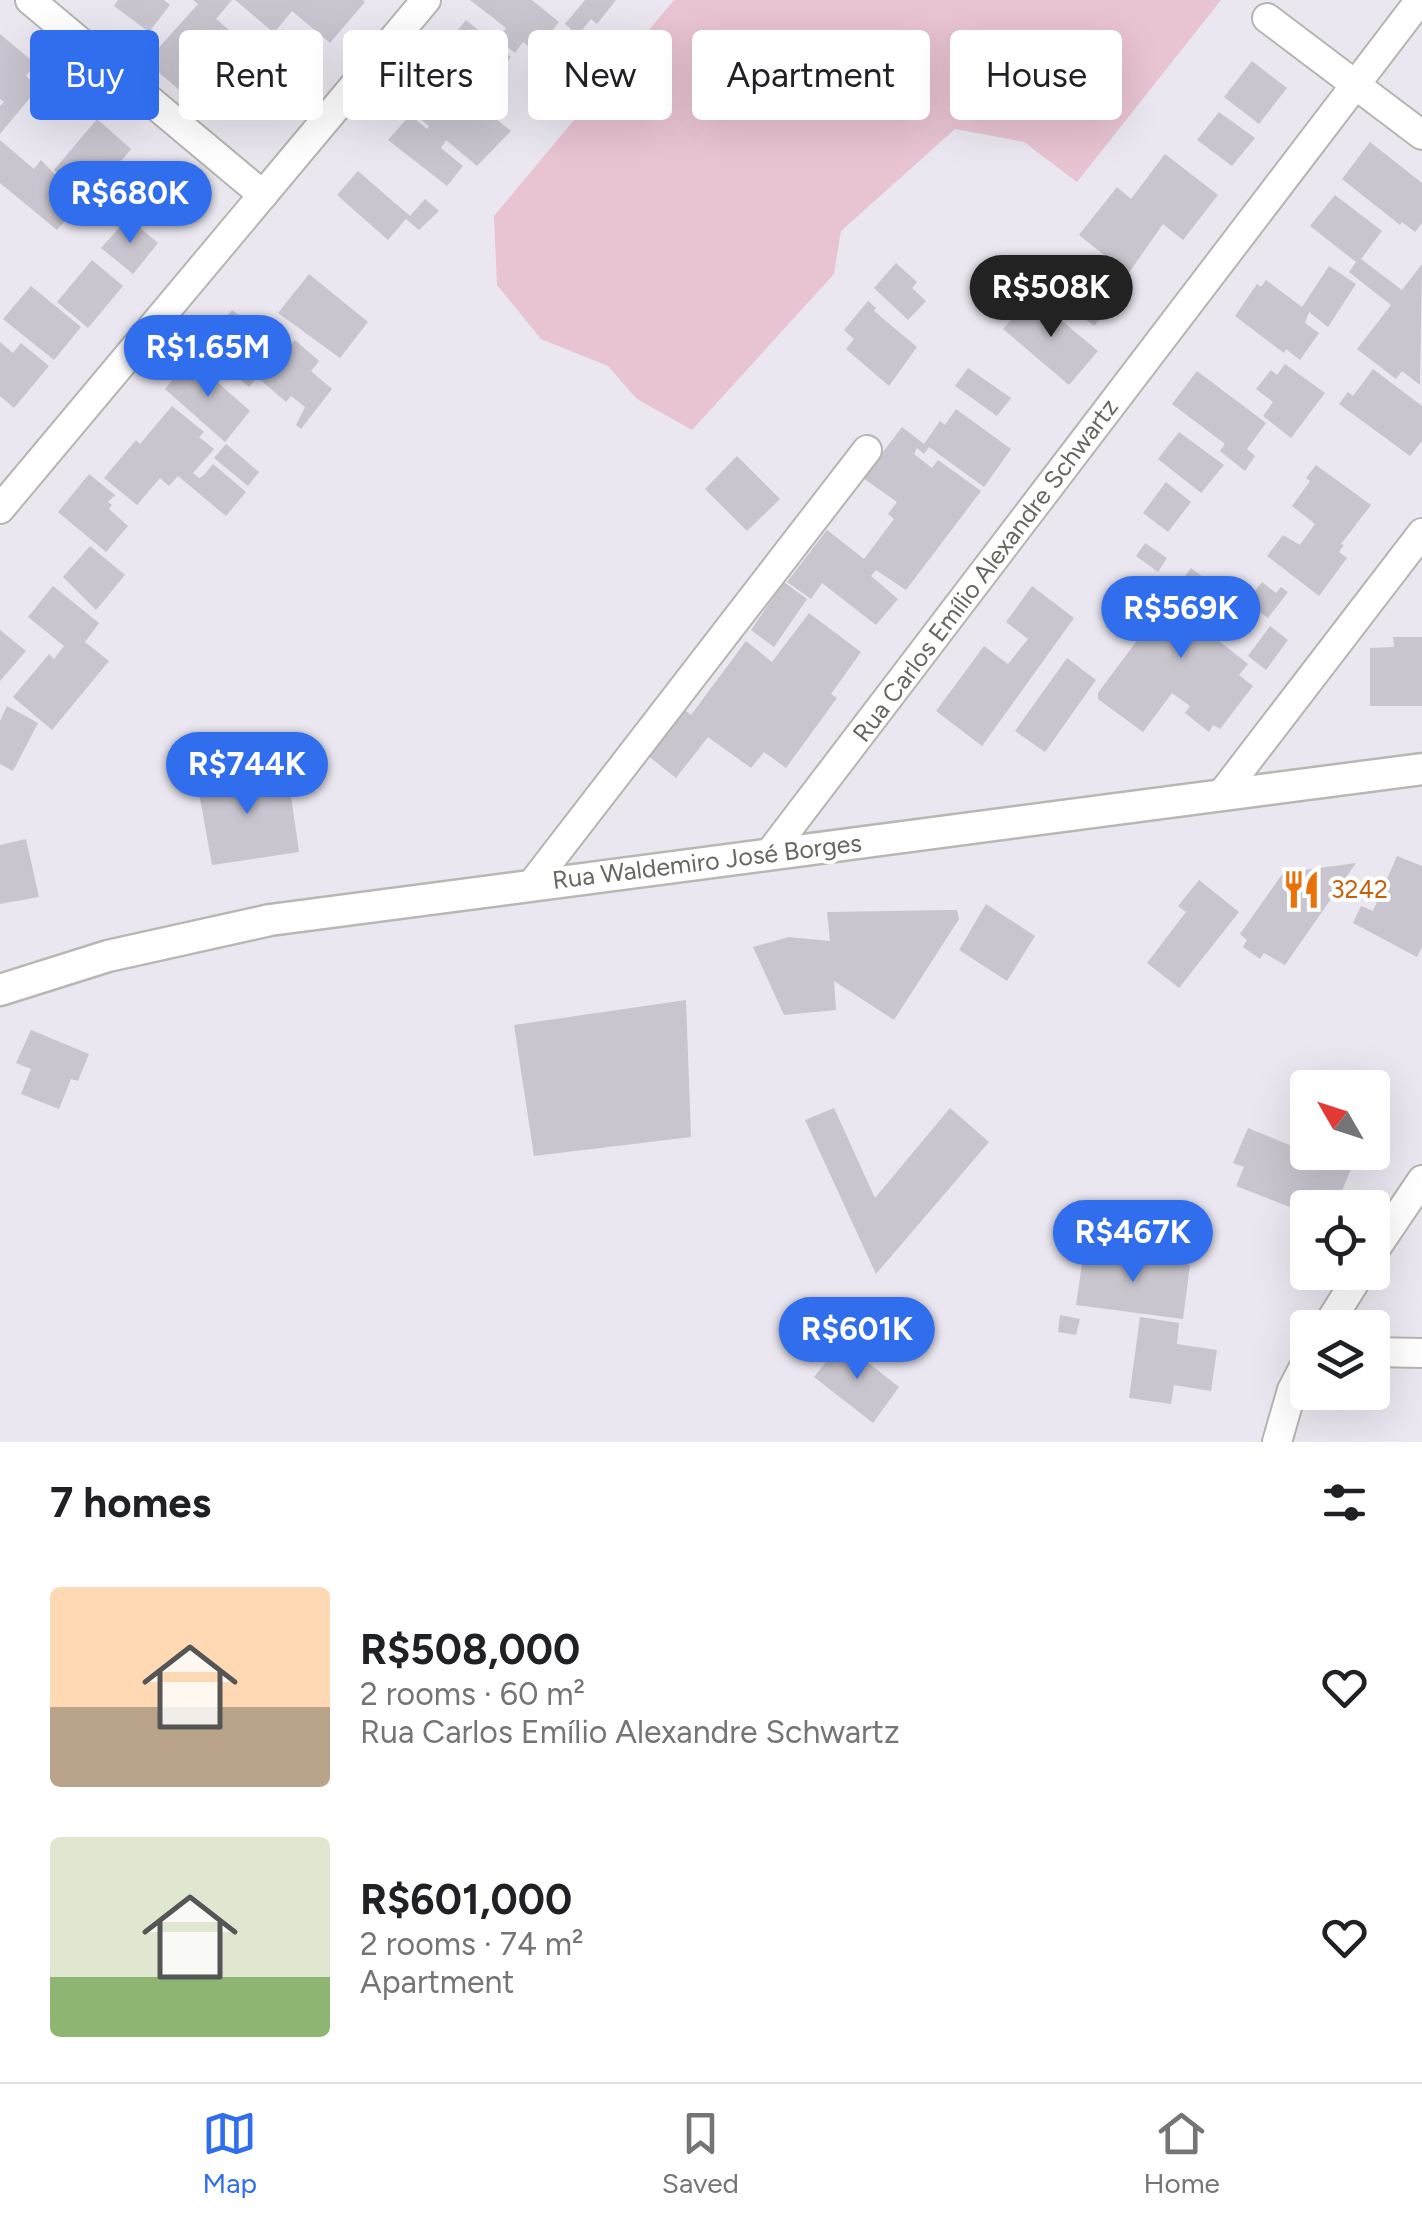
<!DOCTYPE html>
<meta charset="utf-8">
<style>
:root{--surface:#fff;--page:#f6f6f6;--text:#202124;--muted:#757577;--line:#e0e0e0;--accent:#306eed}
body{margin:0;font-family:Figtree,sans-serif;background:var(--page);color:var(--text);height:100vh;display:flex;flex-direction:column;font-size:38px;white-space:nowrap}
*{box-sizing:border-box;margin:0}
p{font-size:32px;color:var(--muted)}
.icon{flex:none;width:55px;height:55px;fill:none;stroke:currentColor;stroke-width:2;stroke-linecap:round;stroke-linejoin:round}
.map{position:relative;height:1442px;overflow:hidden}
.panel{display:flex;flex-direction:column;background:var(--surface);flex:1}
.panel>*{flex:none}
.top-card{position:absolute;left:30px;top:30px;width:1362px;height:90px;display:flex;gap:20px}
.needle{width:65px;rotate:309deg}
.buttons{position:absolute;left:1290px;top:1070px;display:grid;gap:20px}
.buttons a{display:grid;place-items:center;width:100px;height:100px;border-radius:10px;background:var(--surface);box-shadow:0 10px 40px #0002;font-size:50px}
.price{position:absolute;translate:-50% -85px;padding:0 22px;border-radius:35px;background:var(--accent);color:#fff;font-size:32px;line-height:65px;filter:drop-shadow(0 2px 5px #0008)}
.price::after{content:'';position:absolute;left:50%;top:60px;width:30px;height:22px;margin-left:-15px;background:inherit;clip-path:polygon(0 0,100% 0,50% 100%)}
.price.selected{background:#222;color:#fff}
ul{padding:0;list-style:none}
li{display:flex;align-items:center;gap:30px;height:250px;padding:0 50px}
li span{display:grid;place-items:center;flex:none;width:280px;height:200px;border-radius:10px;color:#555}
li>.icon{margin-inline-start:auto}
span .icon{width:120px;height:120px;fill:#fffc;stroke-width:1}
li b{font-size:42px}
h2{display:flex;justify-content:space-between;align-items:center;height:120px;padding:0 50px;font-size:42px}
.pill{padding:0 35px;border-radius:10px;background:var(--surface);box-shadow:0 10px 40px #0002;font-size:35px;line-height:90px}
.pill.selected{background:var(--accent);color:#fff}
.tabs{display:flex;justify-content:space-around;align-items:center;height:140px;border-top:2px solid var(--line);background:var(--surface);font-size:28px;color:var(--muted)}
.tabs a{display:grid;justify-items:center;gap:5px}
.tabs .selected{color:var(--accent)}
.map>svg:first-child{display:block}
</style>
<div class="map">
<svg width="1422" height="1442" viewBox="0 0 1422 1442">
<rect width="100%" height="100%" fill="#eae7f0"/>
<polygon fill="#e8c3d2" points="674,0 1221,0 1077,182 1024,142 955,129 841,231 834,274 692,430 637,399 608,366 541,339 497,285 494,216"/>
<g fill="#c8c5ce">
<polygon points="118,0 164,0 170,5 149,32 114,6"/>
<polygon points="193,0 232,0 216,19 255,52 206,112 146,62 198,4"/>
<polygon points="235,0 363,0 365,2 330,43 292,11 274,33"/>
<polygon points="470,0 532,0 559,22 544,41 540,38 532,49 523,42 515,53 498,39 506,28"/>
<polygon points="585,0 616,0 597,24 591,19 578,35 609,60 575,102 549,81 576,48 564,38 571,29 565,24"/>
<polygon points="466,20 511,57 479,96 434,58"/>
<polygon points="0,34 36,64 26,76 39,87 0,134 0,106 4,102 0,99"/>
<polygon points="299,34 322,54 302,78 279,59"/>
<polygon points="1252,61 1287,88 1259,124 1224,97"/>
<polygon points="432,66 511,131 477,166 446,140 441,148 463,166 447,186 388,140 410,115 427,129 429,126 401,103"/>
<polygon points="1219,112 1255,138 1232,166 1197,140"/>
<polygon points="97,119 131,149 88,200 54,170"/>
<polygon points="0,140 34,169 41,160 69,189 62,198 75,209 57,230 0,183"/>
<polygon points="1370,142 1422,183 1422,223 1415,232 1402,222 1400,225 1342,179"/>
<polygon points="1165,154 1218,195 1183,240 1163,224 1128,274 1079,235 1117,187 1131,199"/>
<polygon points="358,171 410,216 425,199 439,211 419,230 406,219 388,240 337,195"/>
<polygon points="1335,195 1382,231 1361,259 1402,290 1422,264 1420,385 1402,371 1396,379 1357,349 1391,305 1349,272 1356,262 1310,226"/>
<polygon points="128,218 158,243 133,274 101,248"/>
<polygon points="92,260 123,286 88,328 57,302"/>
<polygon points="896,263 917,282 912,288 926,301 908,320 874,288"/>
<polygon points="1098,263 1126,284 1094,326 1066,304"/>
<polygon points="1329,266 1356,284 1328,327 1309,312 1305,323 1319,333 1300,360 1286,349 1284,353 1235,316 1257,284 1261,287 1266,280 1302,307"/>
<polygon points="309,274 368,322 340,358 278,313"/>
<polygon points="31,286 81,327 54,360 3,319"/>
<polygon points="1032,296 1098,351 1069,385 1003,329"/>
<polygon points="868,301 876,308 874,311 917,347 889,386 846,349 854,339 844,330"/>
<polygon points="232,310 284,353 295,340 319,361 311,371 332,389 301,429 296,425 305,407 291,396 286,402 257,377 249,387 201,346"/>
<polygon points="0,342 13,353 21,343 49,366 14,408 0,396"/>
<polygon points="190,358 250,411 225,442 165,389"/>
<polygon points="1285,364 1325,393 1291,438 1263,416 1273,402 1256,389 1271,370 1277,375"/>
<polygon points="968,368 1011,398 997,416 955,386"/>
<polygon points="1373,369 1422,406 1422,441 1410,456 1339,404 1348,392 1353,396"/>
<polygon points="1197,371 1266,423 1247,449 1255,456 1245,471 1220,451 1225,444 1172,404"/>
<polygon points="172,406 204,432 199,437 214,449 193,473 199,478 203,476 213,464 246,492 226,516 178,476 169,486 160,478 137,505 104,478 136,440 140,444"/>
<polygon points="956,409 1011,449 984,487 929,447 924,454 917,448 914,454 932,468 938,460 981,491 906,590 876,570 871,576 898,599 876,625 822,583 811,599 787,582 827,530 864,559 894,519 888,514 897,502 863,478 902,427 924,444 940,421 945,425"/>
<polygon points="1179,432 1224,465 1201,493 1158,459"/>
<polygon points="226,444 259,472 248,486 214,458"/>
<polygon points="737,456 780,499 747,531 705,489"/>
<polygon points="1316,465 1371,505 1341,544 1344,545 1339,552 1347,558 1319,596 1267,556 1283,535 1300,545 1315,524 1292,506 1310,481 1306,478"/>
<polygon points="89,474 115,495 108,502 112,505 109,509 128,526 106,552 58,512"/>
<polygon points="1166,482 1191,502 1168,532 1143,513"/>
<polygon points="1145,543 1167,558 1158,572 1136,556"/>
<polygon points="90,546 125,575 96,610 63,577"/>
<polygon points="1191,568 1238,603 1214,637 1248,664 1239,675 1253,686 1220,729 1213,725 1209,732 1185,713 1190,706 1172,693 1143,732 1098,699 1098,693"/>
<polygon points="784,582 807,599 774,647 751,630"/>
<polygon points="1262,582 1276,593 1281,587 1288,592 1268,618 1246,602"/>
<polygon points="53,586 99,623 85,642 109,661 52,730 13,697 49,654 54,659 64,646 28,617"/>
<polygon points="1032,586 1074,618 982,746 936,711 984,646 1008,664 1028,639 1006,622"/>
<polygon points="809,613 861,652 831,694 837,698 786,768 764,752 751,768 708,737 676,778 647,755 685,710 691,715 746,641 772,662"/>
<polygon points="1270,626 1288,640 1266,670 1248,656"/>
<polygon points="0,630 26,651 0,681"/>
<polygon points="1393,637 1422,637 1422,706 1370,706 1370,648 1394,647"/>
<polygon points="1067,658 1096,680 1045,752 1015,731"/>
<polygon points="7,706 38,723 13,771 0,764 0,721"/>
<polygon points="195,771 289,782 299,852 212,865"/>
<polygon points="26,839 39,897 0,904 0,845"/>
<polygon points="1397,856 1422,866 1422,947 1417,957 1353,923 1361,906 1373,911"/>
<polygon points="1356,863 1285,965 1264,953 1260,959 1243,947 1247,940 1240,934 1283,873"/>
<polygon points="1199,880 1239,912 1179,988 1147,963 1186,912 1178,906"/>
<polygon points="986,904 1035,936 1007,981 959,950"/>
<polygon points="953,910 957,910 959,919 894,1020 834,981 836,1010 784,1015 753,947 789,937 830,941 827,912"/>
<polygon points="686,1000 691,1137 534,1156 514,1025"/>
<polygon points="31,1030 89,1054 78,1081 71,1079 59,1109 21,1094 31,1069 16,1063"/>
<polygon points="834,1108 875,1198 950,1108 989,1142 876,1274 805,1120"/>
<polygon points="1248,1128 1314,1155 1325,1152 1353,1164 1335,1208 1308,1208 1308,1214 1236,1186 1244,1167 1233,1163"/>
<polygon points="1084,1251 1190,1265 1183,1319 1076,1305"/>
<polygon points="1060,1315 1080,1319 1076,1335 1058,1332"/>
<polygon points="1140,1317 1179,1323 1177,1344 1217,1350 1211,1391 1174,1385 1171,1404 1129,1398"/>
<polygon points="842,1342 899,1387 873,1423 814,1377"/>
</g>
<g fill="none" stroke-linecap="round" stroke-linejoin="round">
<defs>
<g id="minor">
<polyline points="30,0 263,195"/>
<polyline points="1267,18 1422,135"/>
<polyline points="0,509 426,0"/>
<polyline points="1221,795 1422,533"/>
<polyline points="769,854 1420,0"/>
<polyline points="532,884 867,450"/>
<polyline points="1372,1254 1422,1180"/>
<polyline points="1326,1328 1361,1272"/>
<polyline points="1372,1352 1422,1353"/>
<polyline points="1277,1442 1292,1390 1308,1359"/>
</g>
<polyline id="secondary" points="0,990 108,956 270,920 1422,769"/>
</defs>
<use href="#minor" stroke="#b5b6af" stroke-width="32"/>
<use href="#secondary" stroke="#b7b9b1" stroke-width="35"/>
<use href="#minor" stroke="#fff" stroke-width="28"/>
<use href="#secondary" stroke="#fff" stroke-width="30"/>
</g>
<defs>
<symbol id="restaurant-bare" viewBox="-9 -9 18 18"><path d="M-5-6h1v4h1v-4h1v4h1v-4h1v5L-1.5 .5V6h-2V.5L-5-1ZM5-6V6H3V1.5H1.5Q1.5-4 5-6Z" fill="#e8710a" stroke="#fff" stroke-width="2.5" paint-order="stroke"/></symbol>
</defs>
<g fill-rule="evenodd">
<use href="#restaurant-bare" x="1274" y="862" width="55" height="55"/>
</g>
<g text-anchor="middle" dominant-baseline="central" stroke-width="8" stroke-linejoin="round" paint-order="stroke">
<g font-size="25" fill="#66675e" stroke="#fff">
<text transform="translate(985 570) rotate(-53)">Rua Carlos Emílio Alexandre Schwartz</text>
<text transform="translate(707 861) rotate(-7)">Rua Waldemiro José Borges</text>
</g>
<g font-size="25" fill="#c56008" stroke="#fff" text-anchor="start">
<text x="1331" y="889">3242</text>
</g>
</g>
</svg>
<div class="buttons">
<a><svg class="needle" viewBox="-14 -14 28 28"><path d="M0-13l5 13h-10z" fill="#e53935"/><path d="M0 13l5-13h-10z" fill="#757577"/></svg></a>
<a><svg class="icon" aria-label="locate" viewBox="0 0 24 24"><circle cx="12" cy="12" r="6"/><path d="M12 2v4M12 18v4M2 12h4M18 12h4"/></svg></a>
<a><svg class="icon" aria-label="layers" viewBox="0 0 24 24"><path d="M12 4l9 5-9 5-9-5zM3 14l9 5 9-5"/></svg></a>
</div>
<b class="price" style="left:130px;top:246px">R$680K</b>
<b class="price selected" style="left:1051px;top:340px">R$508K</b>
<b class="price" style="left:208px;top:400px">R$1.65M</b>
<b class="price" style="left:1181px;top:661px">R$569K</b>
<b class="price" style="left:247px;top:817px">R$744K</b>
<b class="price" style="left:1133px;top:1285px">R$467K</b>
<b class="price" style="left:857px;top:1382px">R$601K</b>
<div class="top-card">
<a class="pill selected">Buy</a>
<a class="pill">Rent</a>
<a class="pill">Filters</a>
<a class="pill">New</a>
<a class="pill">Apartment</a>
<a class="pill">House</a>
</div>
</div>
<section class="panel">
<h2>7 homes<svg class="icon" aria-label="filters" viewBox="0 0 24 24"><path d="M4 7h16M4 17h16"/><circle cx="9" cy="7" r="2"/><circle cx="15" cy="17" r="2"/></svg></h2>
<ul>
<li><span style="background:linear-gradient(#ffd9b3 60%,#b9a48a 0)"><svg class="icon" aria-label="home" viewBox="0 0 24 24"><path d="M3 11l9-7 9 7M6 9v11h12V9"/></svg></span><div><b>R$508,000</b><p>2 rooms · 60 m²</p><p>Rua Carlos Emílio Alexandre Schwartz</p></div><svg class="icon" aria-label="heart" viewBox="0 0 24 24"><path d="M12 20l-8-8c-3-5 5-10 8-4 3-6 11-1 8 4z"/></svg></li>
<li><span style="background:linear-gradient(#dfe7d0 70%,#8fb573 0)"><svg class="icon" aria-label="home" viewBox="0 0 24 24"><path d="M3 11l9-7 9 7M6 9v11h12V9"/></svg></span><div><b>R$601,000</b><p>2 rooms · 74 m²</p><p>Apartment</p></div><svg class="icon" aria-label="heart" viewBox="0 0 24 24"><path d="M12 20l-8-8c-3-5 5-10 8-4 3-6 11-1 8 4z"/></svg></li>
</ul>
</section>
<nav class="tabs">
<a class="selected"><svg class="icon" aria-label="map" viewBox="0 0 24 24"><path d="M3 6l6-2 6 2 6-2v14l-6 2-6-2-6 2zM9 4v14M15 6v14"/></svg>Map</a>
<a><svg class="icon" aria-label="saved" viewBox="0 0 24 24"><path d="M7 4h10v16l-5-4-5 4z"/></svg>Saved</a>
<a><svg class="icon" aria-label="home" viewBox="0 0 24 24"><path d="M3 11l9-7 9 7M6 9v11h12V9"/></svg>Home</a>
</nav>
